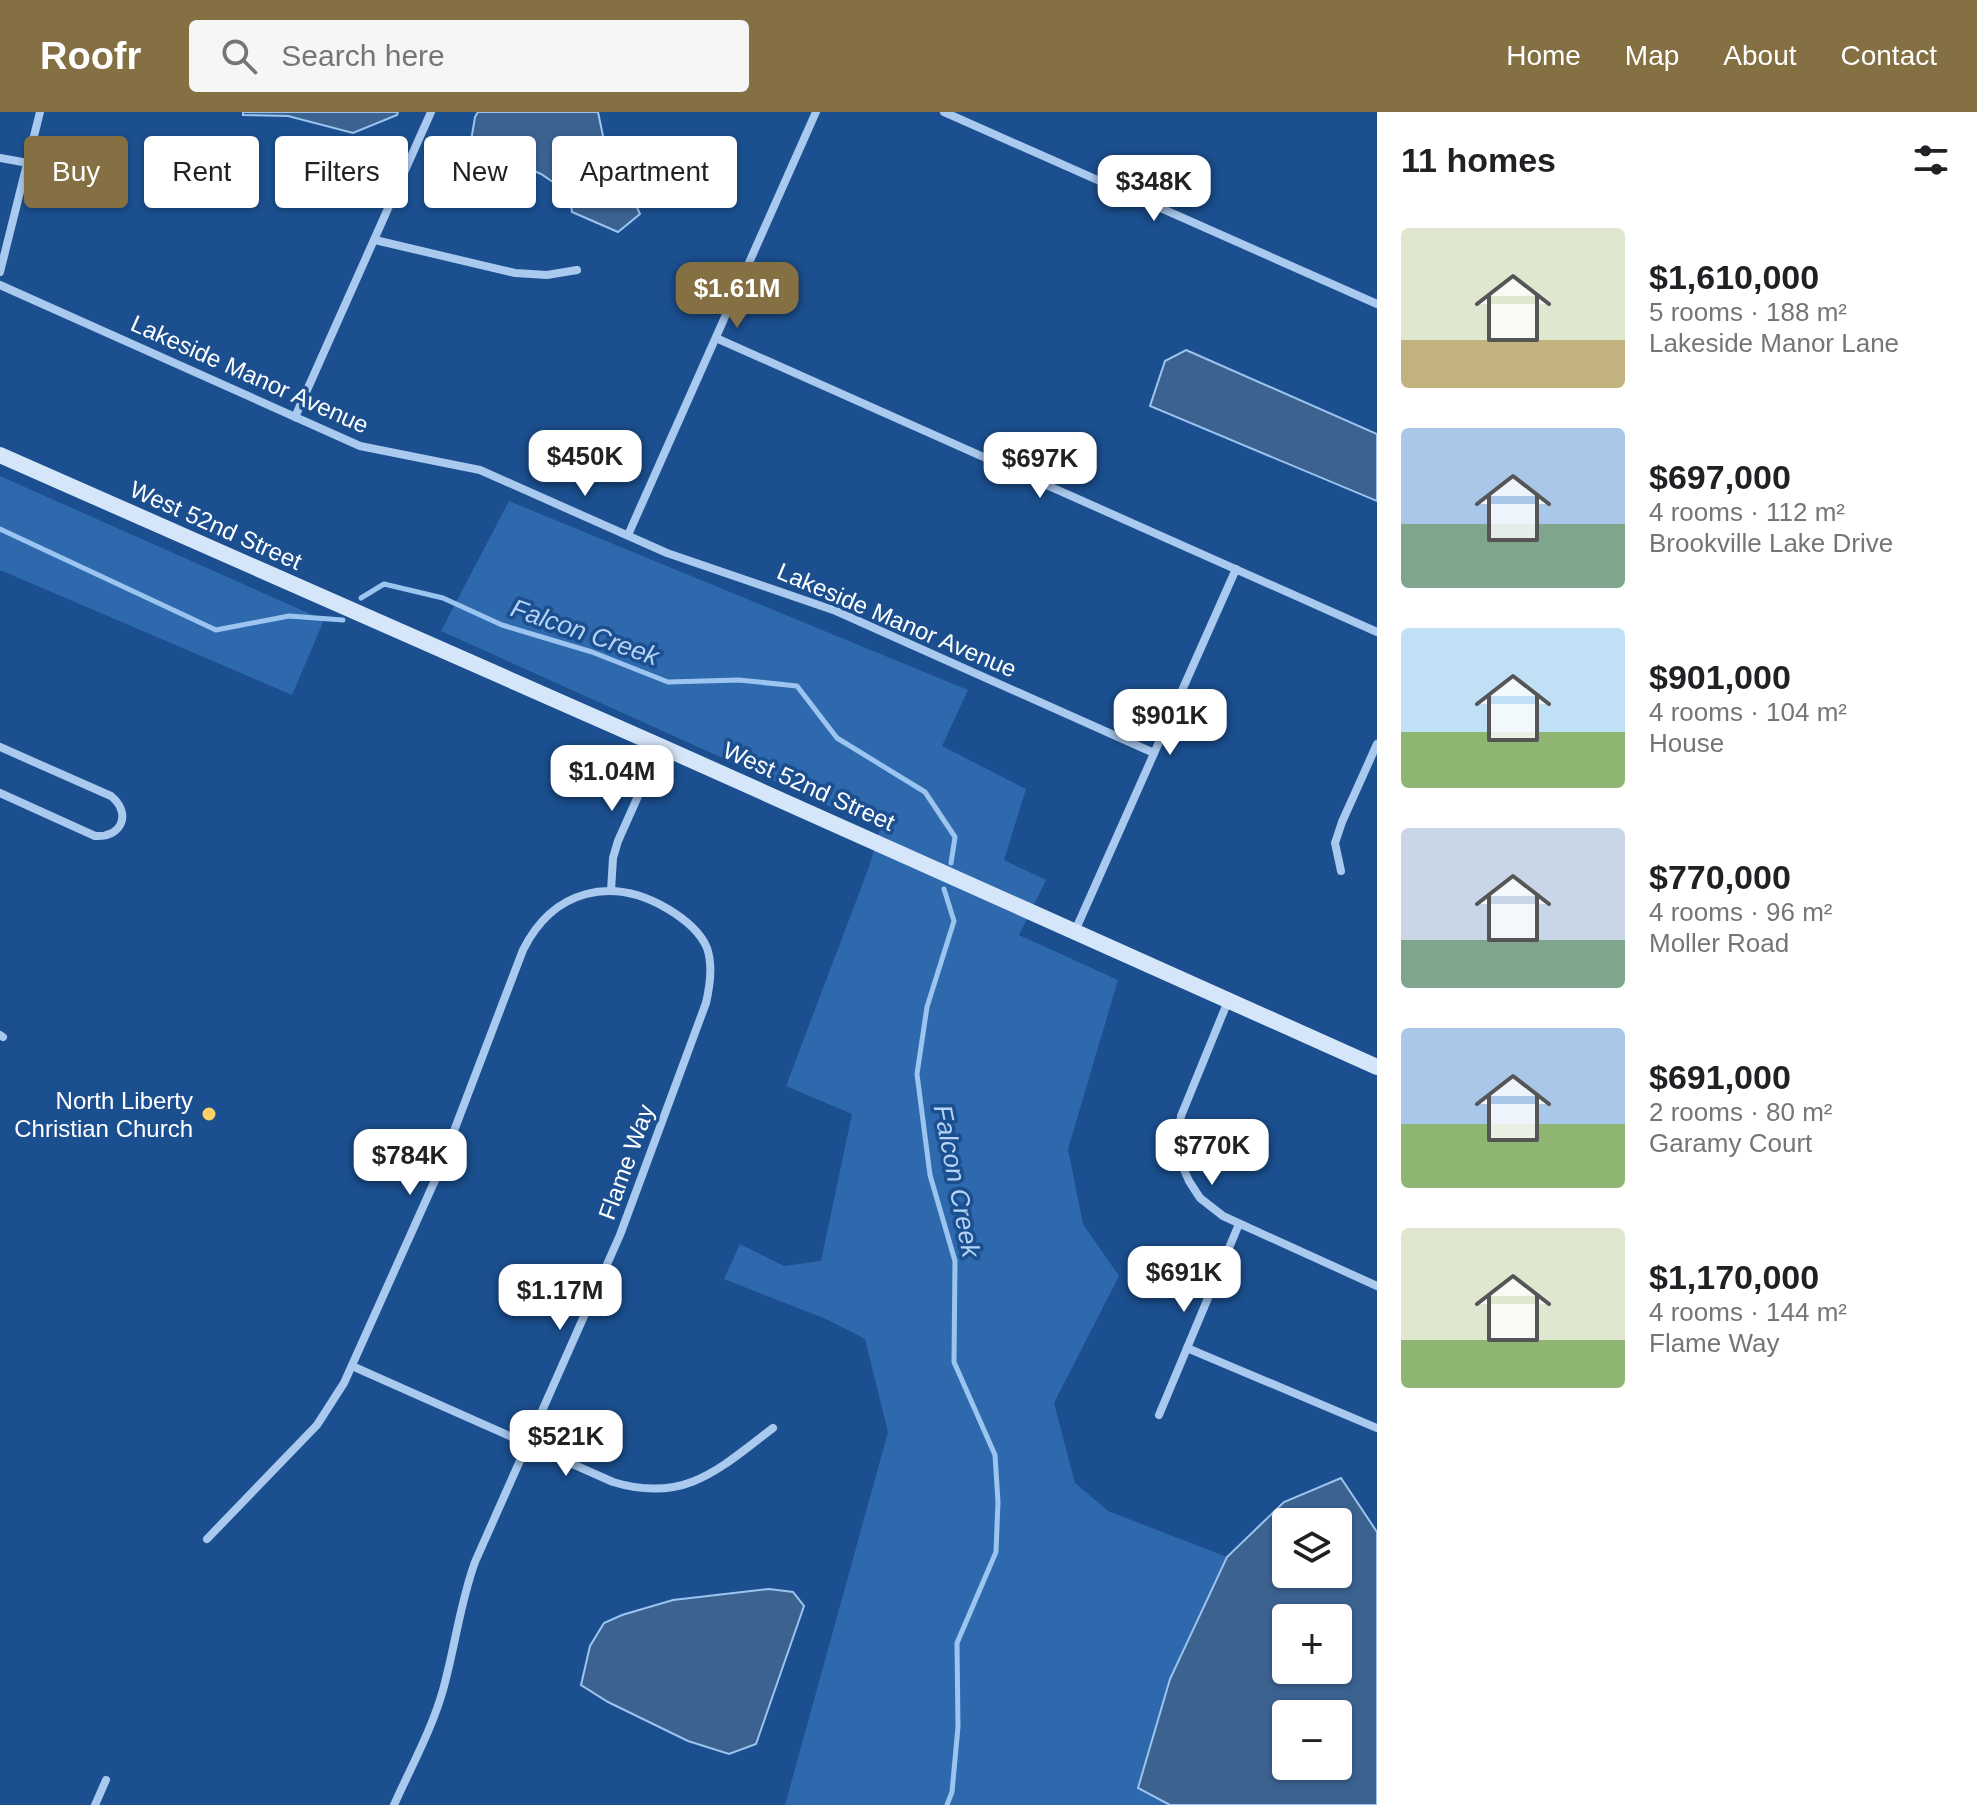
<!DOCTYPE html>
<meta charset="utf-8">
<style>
:root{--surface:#fff;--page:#f6f6f6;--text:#202124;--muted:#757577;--accent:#847042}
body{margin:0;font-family:Arial,sans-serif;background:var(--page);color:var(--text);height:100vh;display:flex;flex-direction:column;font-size:30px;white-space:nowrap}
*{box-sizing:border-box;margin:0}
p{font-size:26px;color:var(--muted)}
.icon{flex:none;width:44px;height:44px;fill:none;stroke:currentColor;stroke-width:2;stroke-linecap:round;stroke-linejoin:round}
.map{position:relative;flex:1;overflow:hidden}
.sheet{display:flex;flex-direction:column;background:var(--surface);width:600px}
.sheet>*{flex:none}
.banner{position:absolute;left:24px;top:24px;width:760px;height:72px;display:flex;gap:16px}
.controls{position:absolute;left:1272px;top:1396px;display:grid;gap:16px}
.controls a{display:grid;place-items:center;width:80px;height:80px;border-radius:8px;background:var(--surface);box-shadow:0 2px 6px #0004;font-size:40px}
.price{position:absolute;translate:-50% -68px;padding:0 18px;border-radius:16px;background:#fff;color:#222;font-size:26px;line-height:52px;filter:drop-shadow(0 2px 4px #0008)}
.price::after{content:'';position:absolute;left:50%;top:48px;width:24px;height:18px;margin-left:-12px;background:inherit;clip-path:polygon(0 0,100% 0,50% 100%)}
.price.active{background:var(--accent);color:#fff}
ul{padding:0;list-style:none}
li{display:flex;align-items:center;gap:24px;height:200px;padding:0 24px}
li span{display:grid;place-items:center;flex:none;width:224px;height:160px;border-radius:8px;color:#555}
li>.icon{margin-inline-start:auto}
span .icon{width:96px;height:96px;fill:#fffc;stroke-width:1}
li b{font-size:34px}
h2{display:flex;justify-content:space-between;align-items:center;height:96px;padding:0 24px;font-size:34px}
.pill{padding:0 28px;border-radius:8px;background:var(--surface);box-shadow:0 2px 6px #0004;font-size:28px;line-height:72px}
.pill.active{background:var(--accent);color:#fff}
header{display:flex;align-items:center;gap:48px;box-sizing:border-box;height:112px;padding:0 40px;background:var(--accent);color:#fff}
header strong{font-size:38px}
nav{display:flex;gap:44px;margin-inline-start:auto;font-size:28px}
.search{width:560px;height:72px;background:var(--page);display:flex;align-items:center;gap:20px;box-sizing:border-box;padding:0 28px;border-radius:8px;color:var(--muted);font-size:30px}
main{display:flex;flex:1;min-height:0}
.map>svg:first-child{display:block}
</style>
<header>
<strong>Roofr</strong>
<div class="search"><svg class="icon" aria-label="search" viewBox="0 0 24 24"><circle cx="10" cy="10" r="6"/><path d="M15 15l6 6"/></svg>Search here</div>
<nav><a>Home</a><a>Map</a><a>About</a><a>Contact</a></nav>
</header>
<main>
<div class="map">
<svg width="1377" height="1693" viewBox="0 0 1377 1693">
<rect width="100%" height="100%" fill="#1b4f8f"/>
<g fill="#2e69ad">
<polygon points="0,364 324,508 292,583 0,458"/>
<polygon points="509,389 968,578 942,634 1026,677 1004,748 1046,768 1019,823 1118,868 1068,1037 1083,1112 1119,1164 1054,1291 1075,1371 1108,1399 1227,1445 1170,1567 1139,1676 1170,1693 785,1693 888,1320 865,1227 826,1207 724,1167 740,1132 784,1154 821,1149 852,1002 786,974 869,755 880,717 441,519"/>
</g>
<g fill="#3c6290" stroke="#9cc4f0" stroke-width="2" fill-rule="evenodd">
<polygon points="243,0 398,0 397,3 353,21 288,4 243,3"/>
<polygon points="478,0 598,0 608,48 630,80 640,102 618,120 572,100 569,81 541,62 488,39 471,29 475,5"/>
<polygon points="1186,238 1377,322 1377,389 1150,294 1165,249"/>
<path d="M1341,1366l36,54v273h-207l-32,-17 32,-109 57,-122 57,-55zM1286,1410h52v52h-52zM1286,1506h52v52h-52zM1286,1602h52v52h-52z"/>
<polygon points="769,1477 793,1480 804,1494 756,1632 729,1642 688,1629 608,1590 581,1573 590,1534 604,1511 622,1503 673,1488"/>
</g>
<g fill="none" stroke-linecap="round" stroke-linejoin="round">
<g stroke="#9cc4f0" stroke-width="5">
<polyline points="0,417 216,518 289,504 343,508"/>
<polyline points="361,486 384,472 443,486 502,513 592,540 668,570 739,568 797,574 837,626 925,680 955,725 951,751"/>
<polyline points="944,777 954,809 927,895 917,962 930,1063 955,1149 954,1250 995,1343 998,1390 996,1440 957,1531 958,1615 952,1680 947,1693"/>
</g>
<g stroke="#a9c9ee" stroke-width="8">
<polyline points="944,0 1377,192"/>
<polyline points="0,46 28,51"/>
<polyline points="375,128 515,161 547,163 577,158"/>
<polyline points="0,160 40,0"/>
<polyline points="0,173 360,334 480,358 667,441 836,499 1154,641"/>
<polyline points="716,226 1377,520"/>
<polyline points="295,305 431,0"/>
<polyline points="628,423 816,0"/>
<path d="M0,635l111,49c21,17 11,42 -16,40l-95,-43"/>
<polyline points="1341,759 1335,731 1342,710 1377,632"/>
<polyline points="611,779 613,746 618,729 660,635"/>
<polyline points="1075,819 1236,457"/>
<polyline points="1228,889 1181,1004 1178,1030 1182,1053 1189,1069 1200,1086 1223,1104 1377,1174"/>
<polyline points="0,923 3,925"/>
<polyline points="1187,1236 1377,1316"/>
<path d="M352,1254l261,116c72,22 106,-13 160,-54"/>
<polyline points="1159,1303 1239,1112"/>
<path d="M207,1427l110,-114 27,-42 92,-205 87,-228c30,-60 88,-75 145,-41 15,9 32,22 39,39 6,17 3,38 -1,55l-86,232 -145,327c-15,41 -20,85 -32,128 -11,39 -32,77 -49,115"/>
<polyline points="95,1693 106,1668"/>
</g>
<polyline stroke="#d6e6fa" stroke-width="16" points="0,343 660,634 1377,955"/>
</g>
<circle fill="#ffd166" stroke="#1b4f8f" stroke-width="3" cx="209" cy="1002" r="8"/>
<g text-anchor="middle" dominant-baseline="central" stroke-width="7" stroke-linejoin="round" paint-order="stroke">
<g font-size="24" fill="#fff" stroke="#1b4f8f">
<text transform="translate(250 262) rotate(24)">Lakeside Manor Avenue</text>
<text transform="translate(216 413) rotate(24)">West 52nd Street</text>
<text transform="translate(897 508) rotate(23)">Lakeside Manor Avenue</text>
<text transform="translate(809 674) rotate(24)">West 52nd Street</text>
<text transform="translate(626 1050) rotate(-70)">Flame Way</text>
</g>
<g font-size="24" fill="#fff" stroke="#1b4f8f" text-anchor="end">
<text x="193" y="988">North Liberty<tspan x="193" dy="28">Christian Church</tspan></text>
</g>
<g font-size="26" font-style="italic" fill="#b5d3f5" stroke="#1b4f8f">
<text transform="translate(585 520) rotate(19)">Falcon Creek</text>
<text transform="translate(957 1069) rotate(79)">Falcon Creek</text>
</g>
</g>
</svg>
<div class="controls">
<a><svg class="icon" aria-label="layers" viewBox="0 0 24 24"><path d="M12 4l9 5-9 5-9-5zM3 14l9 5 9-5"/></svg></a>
<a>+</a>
<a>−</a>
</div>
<b class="price" style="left:1154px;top:111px">$348K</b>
<b class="price active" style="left:737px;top:218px">$1.61M</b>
<b class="price" style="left:585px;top:386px">$450K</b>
<b class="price" style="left:1040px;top:388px">$697K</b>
<b class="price" style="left:1170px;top:645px">$901K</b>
<b class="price" style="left:612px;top:701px">$1.04M</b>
<b class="price" style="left:1212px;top:1075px">$770K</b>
<b class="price" style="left:410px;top:1085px">$784K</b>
<b class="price" style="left:1184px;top:1202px">$691K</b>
<b class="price" style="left:560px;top:1220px">$1.17M</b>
<b class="price" style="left:566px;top:1366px">$521K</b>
<div class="banner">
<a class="pill active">Buy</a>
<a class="pill">Rent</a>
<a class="pill">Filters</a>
<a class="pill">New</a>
<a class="pill">Apartment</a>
</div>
</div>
<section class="sheet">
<h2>11 homes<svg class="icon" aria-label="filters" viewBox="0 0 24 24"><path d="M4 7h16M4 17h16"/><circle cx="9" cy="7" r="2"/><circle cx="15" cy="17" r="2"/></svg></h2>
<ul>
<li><span style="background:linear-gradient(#dfe7d0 70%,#c2b280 0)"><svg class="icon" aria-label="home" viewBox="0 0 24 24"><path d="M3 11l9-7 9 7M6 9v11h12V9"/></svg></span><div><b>$1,610,000</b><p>5 rooms · 188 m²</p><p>Lakeside Manor Lane</p></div></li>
<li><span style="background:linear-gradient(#a9c7e8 60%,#7fa58c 0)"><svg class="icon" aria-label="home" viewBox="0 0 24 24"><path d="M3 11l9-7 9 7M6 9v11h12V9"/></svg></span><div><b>$697,000</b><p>4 rooms · 112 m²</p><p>Brookville Lake Drive</p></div></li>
<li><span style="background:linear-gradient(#bfe0f5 65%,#8fb573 0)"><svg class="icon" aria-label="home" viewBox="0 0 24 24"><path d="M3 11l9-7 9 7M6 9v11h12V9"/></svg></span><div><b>$901,000</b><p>4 rooms · 104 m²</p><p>House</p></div></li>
<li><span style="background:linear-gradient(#c9d6e8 70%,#7fa58c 0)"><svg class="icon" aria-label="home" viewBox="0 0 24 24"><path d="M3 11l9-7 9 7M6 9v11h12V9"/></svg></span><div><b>$770,000</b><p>4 rooms · 96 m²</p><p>Moller Road</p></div></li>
<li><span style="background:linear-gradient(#a9c7e8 60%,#8fb573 0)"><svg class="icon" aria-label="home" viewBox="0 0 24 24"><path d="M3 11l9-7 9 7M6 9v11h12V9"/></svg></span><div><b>$691,000</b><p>2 rooms · 80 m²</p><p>Garamy Court</p></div></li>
<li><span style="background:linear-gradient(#dfe7d0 70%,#8fb573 0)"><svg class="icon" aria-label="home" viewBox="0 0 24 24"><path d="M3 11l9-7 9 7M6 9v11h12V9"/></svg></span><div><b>$1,170,000</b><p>4 rooms · 144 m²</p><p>Flame Way</p></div></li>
</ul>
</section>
</main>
